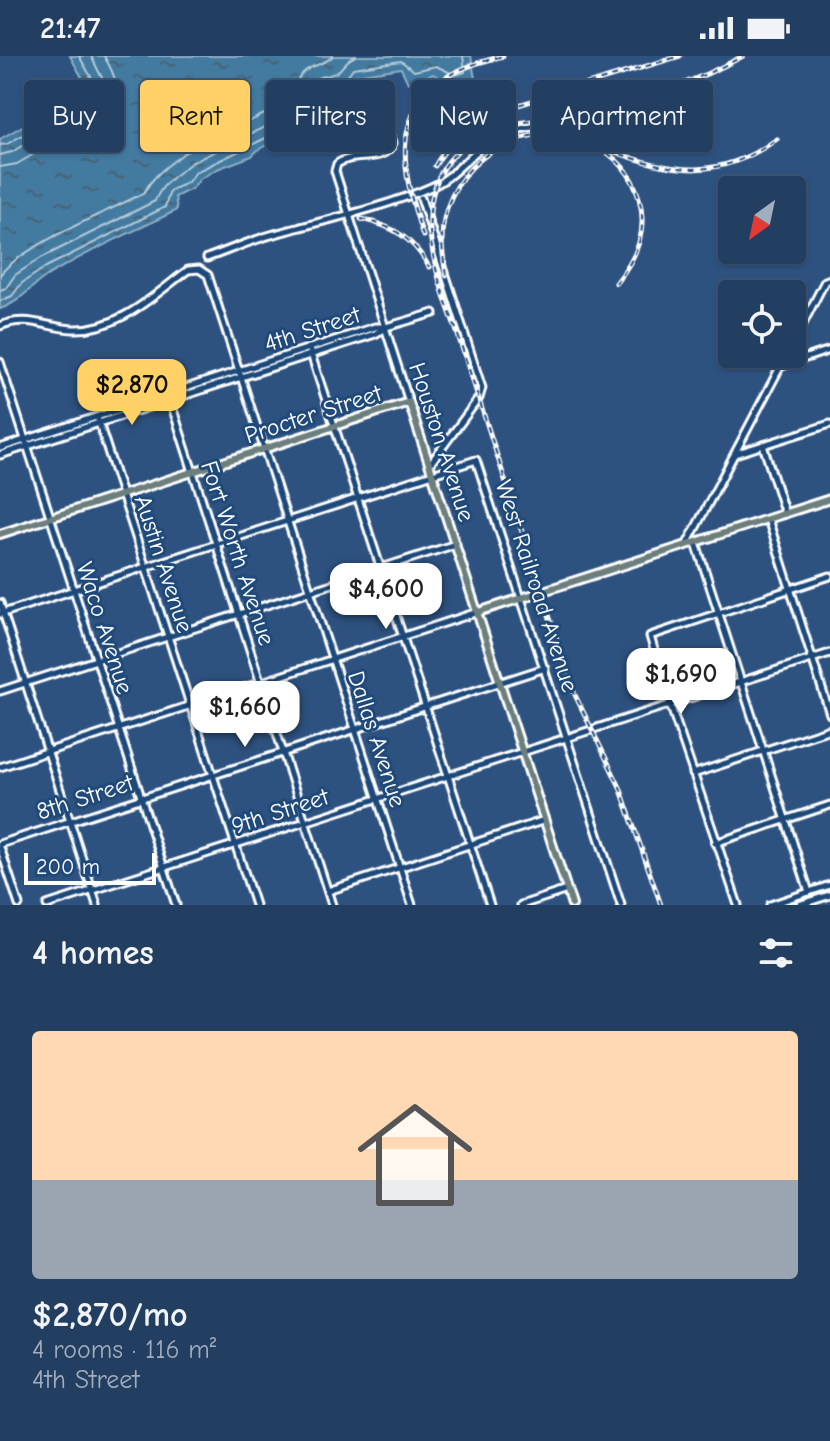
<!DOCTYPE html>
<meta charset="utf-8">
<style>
:root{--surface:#223e60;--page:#2a4566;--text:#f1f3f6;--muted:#a2aebd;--line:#3f5775;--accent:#ffd166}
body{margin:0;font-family:"Comic Neue",sans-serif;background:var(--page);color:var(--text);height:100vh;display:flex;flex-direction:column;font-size:30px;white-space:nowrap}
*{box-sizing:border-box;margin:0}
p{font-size:26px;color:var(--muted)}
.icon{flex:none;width:44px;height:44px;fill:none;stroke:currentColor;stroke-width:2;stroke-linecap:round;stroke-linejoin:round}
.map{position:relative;height:849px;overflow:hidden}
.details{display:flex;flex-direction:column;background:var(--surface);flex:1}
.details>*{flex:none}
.guide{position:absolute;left:24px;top:24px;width:782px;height:72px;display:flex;gap:16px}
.needle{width:52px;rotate:213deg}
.fabs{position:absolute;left:718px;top:120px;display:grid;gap:16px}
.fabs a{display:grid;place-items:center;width:88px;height:88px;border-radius:8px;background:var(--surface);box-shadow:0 2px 6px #0004,0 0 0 2px var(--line);font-size:40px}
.scale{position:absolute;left:24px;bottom:20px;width:132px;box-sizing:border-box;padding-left:8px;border:4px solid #fff;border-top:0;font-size:22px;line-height:28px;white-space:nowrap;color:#fff;-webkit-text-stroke:6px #1f4a7a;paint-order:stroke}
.price{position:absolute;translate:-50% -68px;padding:0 18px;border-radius:16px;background:#fff;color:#222;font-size:26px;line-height:52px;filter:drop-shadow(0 2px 4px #0008)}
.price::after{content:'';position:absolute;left:50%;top:48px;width:24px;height:18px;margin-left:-12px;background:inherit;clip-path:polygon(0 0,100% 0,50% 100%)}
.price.current{background:var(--accent);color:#111}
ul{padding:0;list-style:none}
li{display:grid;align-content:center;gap:16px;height:424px;padding:0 32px}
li+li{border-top:2px solid var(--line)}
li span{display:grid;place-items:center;height:248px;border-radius:8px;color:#555}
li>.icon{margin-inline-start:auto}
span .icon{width:144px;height:144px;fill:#fffc;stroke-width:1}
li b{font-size:34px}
h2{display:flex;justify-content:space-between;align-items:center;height:96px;padding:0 32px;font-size:34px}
.tag{padding:0 28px;border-radius:8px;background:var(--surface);box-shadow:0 2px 6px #0004,0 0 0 2px var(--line);font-size:28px;line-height:72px}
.tag.current{background:var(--accent);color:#111}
.status{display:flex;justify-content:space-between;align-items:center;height:56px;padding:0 40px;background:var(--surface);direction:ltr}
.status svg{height:22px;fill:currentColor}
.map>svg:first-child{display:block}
</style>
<div class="status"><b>21:47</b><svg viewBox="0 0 49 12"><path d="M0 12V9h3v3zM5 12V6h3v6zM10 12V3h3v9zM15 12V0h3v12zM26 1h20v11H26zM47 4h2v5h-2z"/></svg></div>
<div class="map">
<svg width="830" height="849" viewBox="0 0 830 849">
<defs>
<pattern id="water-ripples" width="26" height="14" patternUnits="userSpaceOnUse" patternTransform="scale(2)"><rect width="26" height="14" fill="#437aa0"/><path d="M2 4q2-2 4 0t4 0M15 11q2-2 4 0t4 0" fill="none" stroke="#486376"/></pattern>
</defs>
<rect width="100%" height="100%" fill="#2e5280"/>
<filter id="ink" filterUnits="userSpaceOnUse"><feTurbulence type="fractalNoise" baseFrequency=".0125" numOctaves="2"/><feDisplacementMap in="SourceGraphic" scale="16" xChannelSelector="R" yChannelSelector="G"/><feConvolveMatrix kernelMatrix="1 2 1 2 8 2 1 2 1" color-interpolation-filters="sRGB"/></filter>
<g filter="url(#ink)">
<path fill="url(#water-ripples)" stroke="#8eafc6" stroke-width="2" d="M70,0h401l4,23 -25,4 -17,-9 -25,9 -7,-15 -45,7 -6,10 -27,11c-8,17 -15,31 -34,39l-4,7c-11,-1 -25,4 -33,14l-35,13 -17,10 -7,9 -18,9 2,12 -2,2c-42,21 -85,39 -125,63 -20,12 -29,28 -50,35v-170l88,-51z"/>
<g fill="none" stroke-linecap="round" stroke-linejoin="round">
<g stroke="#b4cad9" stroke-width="2">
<polyline points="0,89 7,88 93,38 95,28 79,0"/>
<polyline points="0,99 12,96 101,44 105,28 91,0"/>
<path d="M0,111l17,-3 91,-54c15,-19 7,-35 -4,-54"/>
<path d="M0,219c21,-29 109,-64 144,-82 9,-18 25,-28 40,-40l97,-47c11,-9 12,-24 23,-34 9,-8 22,-8 29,-16"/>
<path d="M0,234l6,-2 9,-13 26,-17 114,-57c7,-18 21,-26 36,-38l96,-47c13,-11 12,-18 21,-31 8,-11 19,-7 29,-13 7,-5 8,-12 19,-16"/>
<path d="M0,245l12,-5 10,-13 24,-16 119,-60 5,-16 18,-9 8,-10 76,-37c27,-5 33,-25 46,-45l27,-11 8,-11 48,-7 13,10 22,-5 19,9 10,-3 -2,-16"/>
</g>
<defs>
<g id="minor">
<path d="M358,39l15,-4 20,52c-10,22 -39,8 -56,21l-2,7 74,231"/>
<polyline points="421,142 482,332 479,342 430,408"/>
<path d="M207,202c22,-8 43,-17 64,-23 53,-15 110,-26 160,-48 21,-9 35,-28 53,-42 34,-26 85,-19 126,-20"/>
<path d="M0,270c27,-12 47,2 73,3 45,2 81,-34 115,-59l11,-1 9,6 204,630"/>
<polyline points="792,289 825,225 830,223"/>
<polyline points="309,292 490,849"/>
<polyline points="0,306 176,849"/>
<polyline points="782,310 830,294"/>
<polyline points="168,338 332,849"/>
<polyline points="97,361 255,849"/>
<polyline points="763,389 785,458"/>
<polyline points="0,392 375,271 386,271 434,257"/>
<polyline points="735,398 830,368"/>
<polyline points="0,399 375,278 385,272"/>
<polyline points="768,463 830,658"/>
<polyline points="696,487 809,836"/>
<polyline points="687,488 787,298"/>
<polyline points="0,547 97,849"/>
<polyline points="0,558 476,404 621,849"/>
<polyline points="0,635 456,488"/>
<polyline points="0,711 478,556"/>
<polyline points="693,718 830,673"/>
<polyline points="715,787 830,749"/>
<polyline points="0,788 545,612"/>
<polyline points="0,791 19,849"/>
<polyline points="328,835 545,764"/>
<polyline points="47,849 830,597"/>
<polyline points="521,849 567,834"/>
<polyline points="738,849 670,648 650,580 830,520"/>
<polyline points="770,849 830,829"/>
<polyline points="799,849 830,839"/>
</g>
<g id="major">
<polyline points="0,478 409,346 572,849"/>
<polyline points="478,556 830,443"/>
</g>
</defs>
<use href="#minor" stroke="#fff" stroke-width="11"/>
<use href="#major" stroke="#fff" stroke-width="12"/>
<use href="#minor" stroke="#1f4a7a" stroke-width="5"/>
<use href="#major" stroke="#6c7f7c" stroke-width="6"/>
<defs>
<g id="rail">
<path d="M609,94c64,23 110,31 168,-11"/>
<path d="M435,110c12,-22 29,-38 50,-51l195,-59"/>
<path d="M361,163c32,7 52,19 68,48"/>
<path d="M423,180c-19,-58 -37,-123 27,-161 17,-10 35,-14 53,-19"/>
<path d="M446,219c-3,-18 -6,-37 -2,-56 14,-65 87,-104 148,-75 23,11 40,29 47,54 9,33 -2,59 -23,85"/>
<path d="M661,849l-41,-118 -45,-92 -120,-369c-26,-66 -52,-155 32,-194 28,-13 59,-10 89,-17 56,-12 118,-32 167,-59"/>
</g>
</defs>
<use href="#rail" stroke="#fff" stroke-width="5"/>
<use href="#rail" stroke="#1f4a7a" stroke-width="2" stroke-dasharray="6" stroke-linecap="butt"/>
</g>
</g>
<g text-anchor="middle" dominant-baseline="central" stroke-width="6" stroke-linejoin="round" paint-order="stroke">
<g font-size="24" fill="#fff" stroke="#1f4a7a">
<text transform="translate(312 273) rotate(-18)">4th Street</text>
<text transform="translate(313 358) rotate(-18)">Procter Street</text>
<text transform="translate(442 386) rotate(72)">Houston Avenue</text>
<text transform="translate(238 497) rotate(72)">Fort Worth Avenue</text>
<text transform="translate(164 508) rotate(72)">Austin Avenue</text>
<text transform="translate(537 530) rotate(72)">West Railroad Avenue</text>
<text transform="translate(105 572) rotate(72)">Waco Avenue</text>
<text transform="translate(377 683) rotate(72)">Dallas Avenue</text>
<text transform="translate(85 741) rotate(-18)">8th Street</text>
<text transform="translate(280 755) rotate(-18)">9th Street</text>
</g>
</g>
</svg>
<div class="fabs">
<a><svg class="needle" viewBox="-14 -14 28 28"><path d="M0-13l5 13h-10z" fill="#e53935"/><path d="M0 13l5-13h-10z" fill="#a2aebd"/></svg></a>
<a><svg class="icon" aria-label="locate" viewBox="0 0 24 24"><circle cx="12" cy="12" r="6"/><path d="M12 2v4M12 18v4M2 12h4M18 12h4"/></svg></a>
</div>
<div class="scale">200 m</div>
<b class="price current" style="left:132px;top:371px">$2,870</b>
<b class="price" style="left:386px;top:575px">$4,600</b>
<b class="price" style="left:681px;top:660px">$1,690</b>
<b class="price" style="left:245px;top:693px">$1,660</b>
<div class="guide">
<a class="tag">Buy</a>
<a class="tag current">Rent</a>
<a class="tag">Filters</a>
<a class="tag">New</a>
<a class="tag">Apartment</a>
</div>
</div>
<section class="details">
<h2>4 homes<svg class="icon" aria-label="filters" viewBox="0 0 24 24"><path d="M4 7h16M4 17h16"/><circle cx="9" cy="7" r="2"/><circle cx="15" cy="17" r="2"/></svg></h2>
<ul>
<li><span style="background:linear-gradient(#ffd9b3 60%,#9aa5b1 0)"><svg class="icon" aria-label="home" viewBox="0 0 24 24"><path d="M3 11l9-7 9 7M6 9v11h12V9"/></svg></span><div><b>$2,870/mo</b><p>4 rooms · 116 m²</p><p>4th Street</p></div></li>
</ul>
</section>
